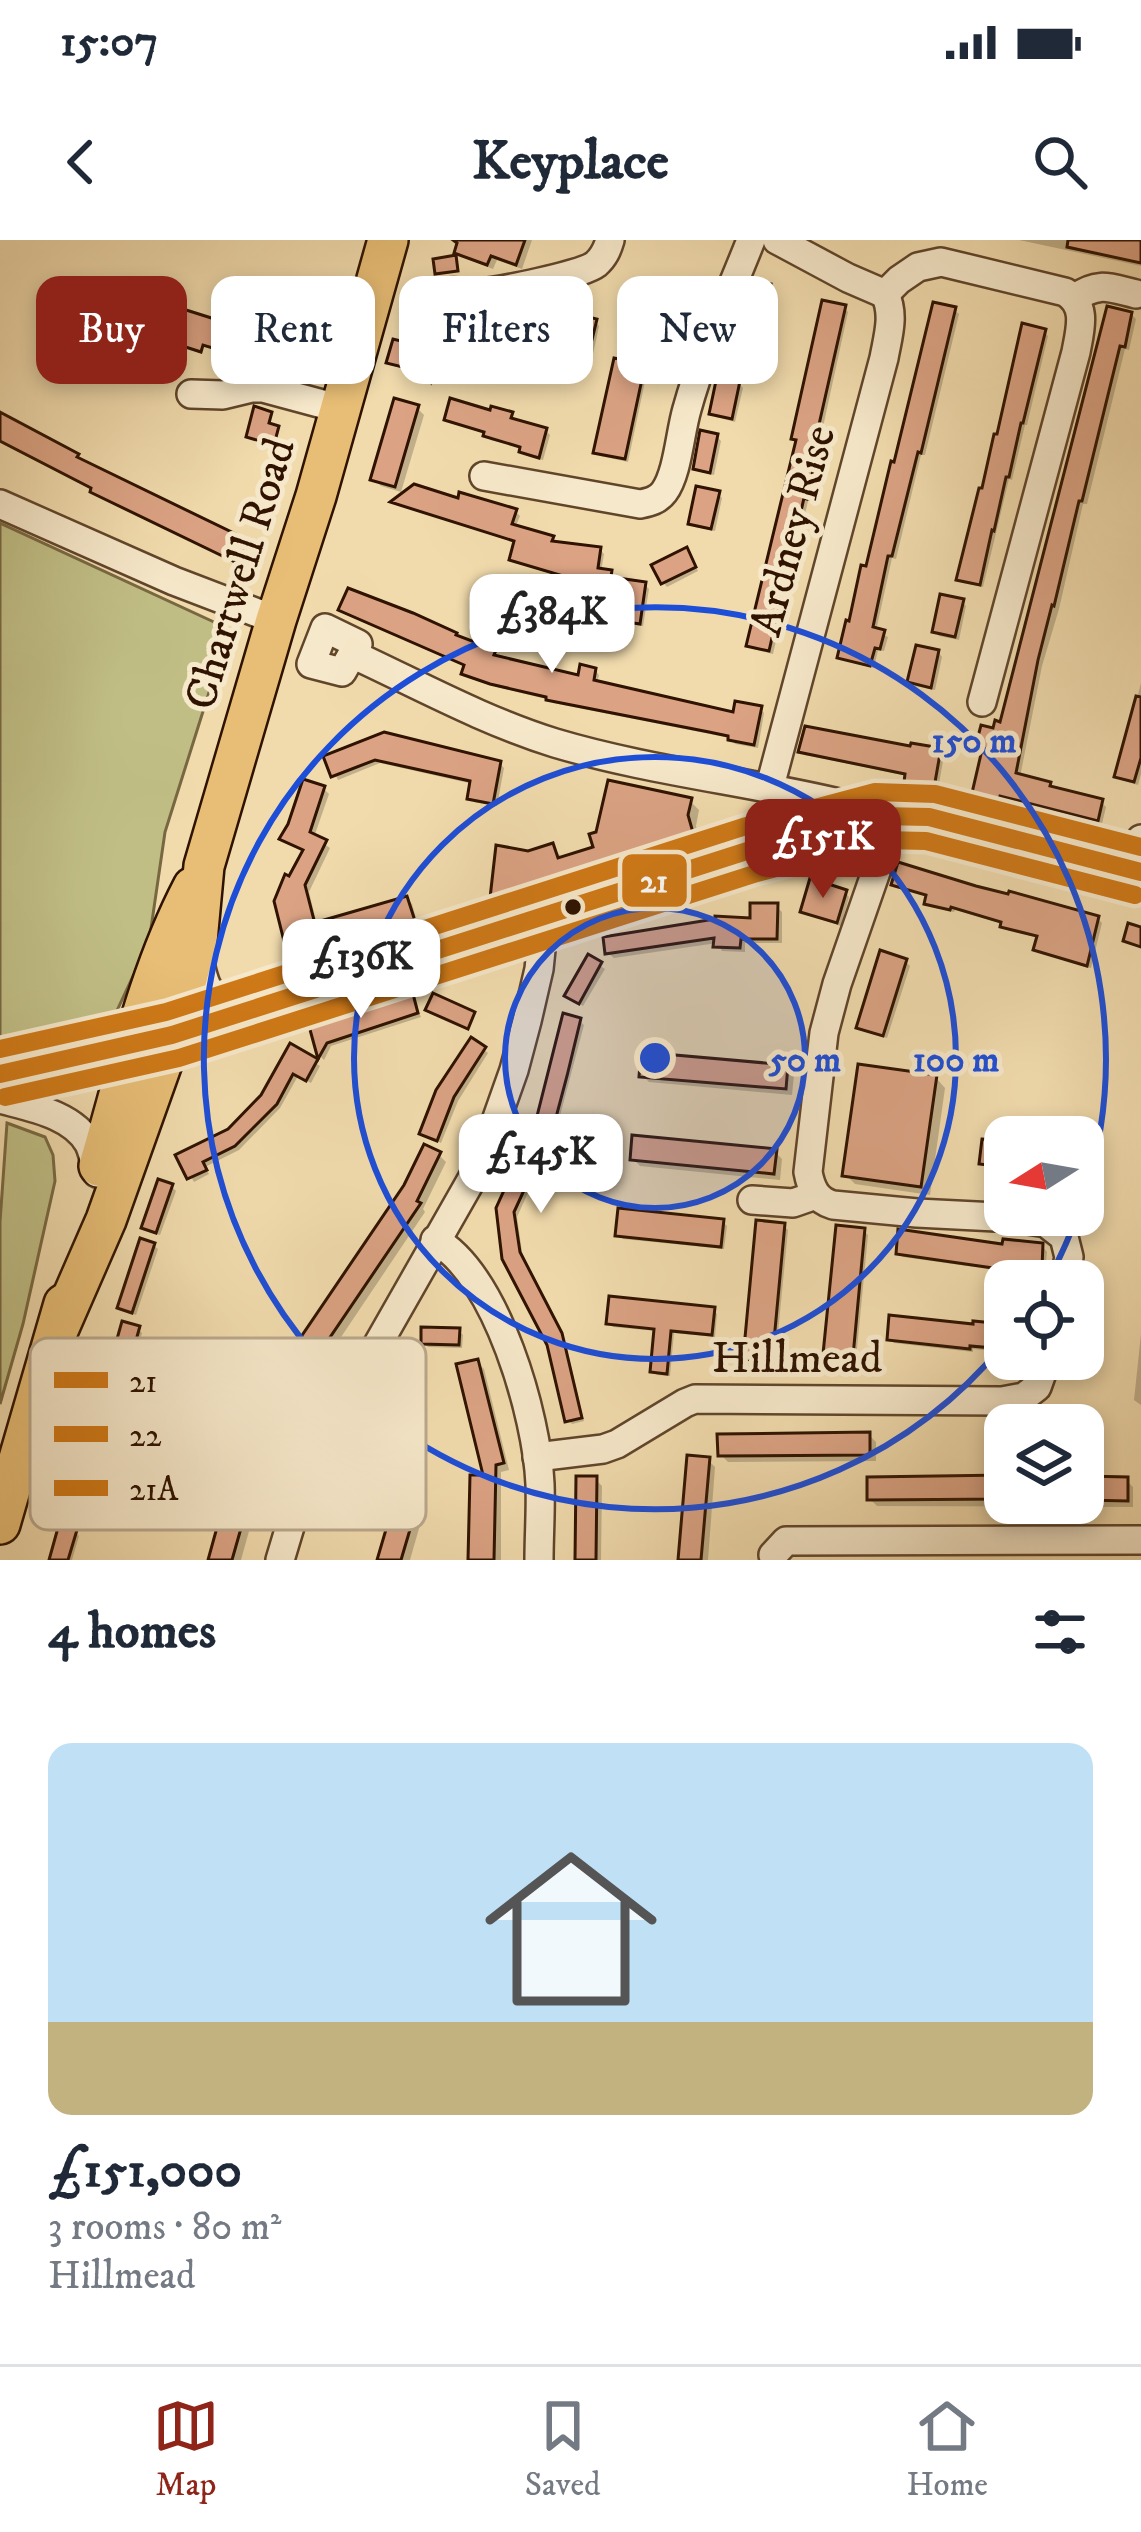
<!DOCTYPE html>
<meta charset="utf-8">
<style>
:root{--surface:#fff;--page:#f2f2f3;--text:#1f2937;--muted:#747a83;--line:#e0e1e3;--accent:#8f2418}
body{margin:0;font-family:"IM FELL DW Pica",serif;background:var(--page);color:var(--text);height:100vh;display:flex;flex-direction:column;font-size:45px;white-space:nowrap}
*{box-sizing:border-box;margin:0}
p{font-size:39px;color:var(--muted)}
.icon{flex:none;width:66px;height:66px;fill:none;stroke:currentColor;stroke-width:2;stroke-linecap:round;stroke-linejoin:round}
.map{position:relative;height:1320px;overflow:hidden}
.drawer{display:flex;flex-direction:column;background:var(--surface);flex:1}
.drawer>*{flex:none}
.guide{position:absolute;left:36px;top:36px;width:1071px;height:108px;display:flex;gap:24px}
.needle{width:78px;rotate:259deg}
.controls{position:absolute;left:984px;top:876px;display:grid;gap:24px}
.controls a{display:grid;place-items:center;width:120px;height:120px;border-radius:24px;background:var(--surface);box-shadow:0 6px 18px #0003;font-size:60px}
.price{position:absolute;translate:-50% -102px;padding:0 27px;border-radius:24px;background:#fff;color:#222;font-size:39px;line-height:78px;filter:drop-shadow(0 3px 6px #0008)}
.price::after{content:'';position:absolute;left:50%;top:72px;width:36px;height:27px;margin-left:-18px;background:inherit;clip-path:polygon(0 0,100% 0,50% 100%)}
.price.current{background:var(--accent);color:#fff}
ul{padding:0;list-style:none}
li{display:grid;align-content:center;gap:24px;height:636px;padding:0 48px}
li+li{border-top:3px solid var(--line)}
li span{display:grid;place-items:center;height:372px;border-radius:24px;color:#555}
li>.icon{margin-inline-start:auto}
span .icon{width:216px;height:216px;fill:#fffc;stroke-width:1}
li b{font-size:51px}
h2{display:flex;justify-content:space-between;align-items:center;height:144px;padding:0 48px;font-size:51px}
.pill{padding:0 42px;border-radius:24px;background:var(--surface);box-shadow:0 6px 18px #0003;font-size:42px;line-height:108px}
.pill.current{background:var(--accent);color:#fff}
.status{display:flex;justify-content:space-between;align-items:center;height:84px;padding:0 60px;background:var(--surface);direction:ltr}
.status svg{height:33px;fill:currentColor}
header{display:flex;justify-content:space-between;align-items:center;height:156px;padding:0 48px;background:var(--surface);font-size:54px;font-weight:700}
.menu{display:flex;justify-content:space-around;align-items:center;height:168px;border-top:3px solid var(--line);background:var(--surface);font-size:33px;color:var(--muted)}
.menu a{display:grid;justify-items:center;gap:6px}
.menu .current{color:var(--accent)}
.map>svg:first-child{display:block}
</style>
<div class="status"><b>15:07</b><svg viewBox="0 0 49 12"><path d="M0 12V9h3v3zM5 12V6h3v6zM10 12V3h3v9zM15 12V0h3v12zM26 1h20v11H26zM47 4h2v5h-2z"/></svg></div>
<header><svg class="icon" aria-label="back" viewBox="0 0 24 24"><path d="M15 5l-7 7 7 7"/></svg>Keyplace<svg class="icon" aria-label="search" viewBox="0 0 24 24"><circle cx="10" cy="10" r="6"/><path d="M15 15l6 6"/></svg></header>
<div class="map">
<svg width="1141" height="1320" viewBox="0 0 1141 1320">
<rect width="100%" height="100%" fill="#f1dbad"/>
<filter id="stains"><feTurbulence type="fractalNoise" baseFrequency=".00167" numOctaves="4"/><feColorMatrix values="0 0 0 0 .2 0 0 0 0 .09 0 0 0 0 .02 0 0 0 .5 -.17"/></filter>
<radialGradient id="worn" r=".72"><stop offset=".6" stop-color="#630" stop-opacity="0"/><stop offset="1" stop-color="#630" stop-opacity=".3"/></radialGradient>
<g fill="#c0be85" stroke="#786842" stroke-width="3">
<polygon points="0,283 229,389 165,592 149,702 107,792 0,817"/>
<polygon points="7,883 45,897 53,915 55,941 23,1084 0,1164 0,982"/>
</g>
<g fill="#0003">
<polygon points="461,0 532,0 522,29 497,20 493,29 463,17 457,12"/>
<polygon points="1019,0 1132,0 1141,2 1141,26"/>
<polygon points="769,46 773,51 756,133 737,128 732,124"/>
<polygon points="667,64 671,68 667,86 664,85 658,115 651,113 628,222 600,216 596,212 621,122"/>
<polygon points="844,68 848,72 815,224 818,228 811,261 808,261 773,414 753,409 749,405"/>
<polygon points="1109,69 1131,74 1136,79 1129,110 1125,109 1087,264 1083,264 1059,369 1042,426 1020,537 1050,544 1056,550 1101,562 1106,567 1102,584 1004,559 1004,563 980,557 975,552 984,517 978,511 1002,485"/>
<polygon points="954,70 959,74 925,215 921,215 896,319 892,318 876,391 888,397 884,411 878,410 874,428 845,421 840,417 868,329"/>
<polygon points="456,81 500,91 534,85 595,81 599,86 593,114 554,105 553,108 522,101 519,111 475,100 472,115 454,111 450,107"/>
<polygon points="94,88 311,96 312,98 305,124 244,107 242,116 204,105 202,112 172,102"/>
<polygon points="1044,92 1048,96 1027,185 1025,185 1012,240 1009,239 983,347 964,343 960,339 999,198"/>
<polygon points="439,99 444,103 435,140 430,126 417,123 414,132 394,126 390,122 426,111"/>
<polygon points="739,144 743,148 735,182 716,177 712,173"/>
<polygon points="417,168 424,175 401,252 381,246 374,239"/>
<polygon points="511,175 514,182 546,191 550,195 543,220 526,215 523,208 490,200 487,194 451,183 447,179"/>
<polygon points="0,176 77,216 80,222 247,303 251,307 242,325 97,255 94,249 0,201"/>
<polygon points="717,197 721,201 714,235 700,232 696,228"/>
<polygon points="718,254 722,258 715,291 695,287 691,283"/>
<polygon points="460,262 516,272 520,276 515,288 552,298 558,304 600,310 604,314 601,332 611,333 614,340 645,345 649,349 643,386 615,382 611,378 614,357 598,355 595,348 577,345 572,340 516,323 512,319 516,303 395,263"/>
<polygon points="690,315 698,331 667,347 663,342"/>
<polygon points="962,362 966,366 959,400 939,396 935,391"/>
<polygon points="346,373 494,412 499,417 580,439 595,430 599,435 597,444 736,476 760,469 764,473 758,508 735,504 730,498 553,463 550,460 497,447 469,438 465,433 467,427"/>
<polygon points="938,412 942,417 935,450 915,446 911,441"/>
<polygon points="1141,443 1141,534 1138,545 1121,540 1117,536"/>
<polygon points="801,511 940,511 944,515 938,550 911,545 907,541 908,536 805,515"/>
<polygon points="327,517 500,524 504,528 497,566 474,562 470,558 473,544 380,523 338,540"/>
<polygon points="323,548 329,554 314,597 330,608 309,652 317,685 407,659 412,664 419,689 409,692 410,695 298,729 293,724 290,639 306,612 283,598"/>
<polygon points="690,561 699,570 696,586 701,605 501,665 493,657 552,606 563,619 597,609"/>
<polygon points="894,644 1098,679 1102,683 1091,728 1041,713 1037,709 1040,698 1007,690 1004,684 955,670 954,672 931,667 927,663 929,657 898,648"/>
<polygon points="845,652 849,657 841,686 807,675 803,671"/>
<polygon points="776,666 782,672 782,703 745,703 745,712 722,711 717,703 614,718 608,713 753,681"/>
<polygon points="589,718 605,729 583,766 572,759"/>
<polygon points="906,722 910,726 887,798 863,791 859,787"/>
<polygon points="412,757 421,777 331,806 324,820 321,817 313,788"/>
<polygon points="579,781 584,785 556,891 517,977 523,1019 565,1100 584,1181 572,1184 568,1180 549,1104 499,969"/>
<polygon points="472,801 488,813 458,861 441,903 423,893"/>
<polygon points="291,808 320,826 311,843 298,836 280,868 239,910 205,927 209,934 194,942 179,916 229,891 264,857"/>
<polygon points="787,828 794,835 792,855 649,842 642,835"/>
<polygon points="936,838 945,848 930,955 855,944 845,934"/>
<polygon points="775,912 782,919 780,940 640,926 633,919"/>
<polygon points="439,915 446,922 423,969 425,972 276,1194 241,1320 212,1320 250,1177"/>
<polygon points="172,947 176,951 160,995 149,992 145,987"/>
<polygon points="723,982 727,986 724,1009 623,999 619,995"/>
<polygon points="784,986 788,990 775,1124 750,1122 746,1118"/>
<polygon points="864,991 868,995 855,1130 830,1127 826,1123"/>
<polygon points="1005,1002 1043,1007 1047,1012 1045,1031 1003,1026 1003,1031 903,1017 899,1013 1005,1007"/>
<polygon points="153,1005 158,1009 136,1075 125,1071 121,1067"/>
<polygon points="713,1070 717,1074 715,1097 674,1093 670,1136 657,1135 653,1131 657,1091 613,1087 609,1083"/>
<polygon points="1005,1088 1005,1112 973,1109 973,1112 894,1103 890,1099"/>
<polygon points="138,1089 142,1093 118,1182 104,1178 100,1174"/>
<polygon points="459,1091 463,1095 462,1108 428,1107 424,1102"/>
<polygon points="1141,1094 1141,1165 1134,1160"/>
<polygon points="477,1122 484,1129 509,1230 501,1232 501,1320 472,1320 487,1238"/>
<polygon points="869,1195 876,1202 876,1221 728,1222 721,1215"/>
<polygon points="708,1220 715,1227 708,1320 681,1320"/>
<polygon points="595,1239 602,1246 601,1320 578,1320"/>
<polygon points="1005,1240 1005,1263 1083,1263 1083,1240 1126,1240 1133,1247 1133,1267 877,1266 870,1259"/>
<polygon points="413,1278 420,1285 410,1320 381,1320"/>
<polygon points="75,1292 79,1296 72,1320 52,1320"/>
</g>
<g fill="#dba384" stroke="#2f1300" stroke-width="3">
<polygon points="453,0 525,0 516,25 491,16 487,25 454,13 457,3"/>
<polygon points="1068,0 1141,0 1141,23 1067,7"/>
<polygon points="456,15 458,31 435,34 433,19"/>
<polygon points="754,41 771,44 753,130 729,125 740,73"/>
<polygon points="424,45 422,55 427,65 411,70 405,50"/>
<polygon points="59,55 81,80 60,98 38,74"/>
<polygon points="96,55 183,69 221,81 223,73 256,83 257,79 312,93 303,124 242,107 240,116 203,105 201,112 167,101 89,88"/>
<polygon points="637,55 668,61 664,83 660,83 654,112 648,111 625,219 593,213 614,118 619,119 626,85 630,86"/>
<polygon points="822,60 846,65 811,220 815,221 807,259 804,258 769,411 746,406 796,200 791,199"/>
<polygon points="933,62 956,67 921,213 918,212 892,316 888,316 873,387 885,390 880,409 875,408 870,426 837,418 846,380 849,381 861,325 866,326 891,221 894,222"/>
<polygon points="1107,66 1132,72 1125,107 1120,106 1082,261 1079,261 1054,366 1052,365 1038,420 1016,533 1051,542 1050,546 1103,559 1098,581 1000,556 999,560 972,553 981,514 974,512 981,485 993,488 995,480 1000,482"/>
<polygon points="535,68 575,77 576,74 597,79 589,112 550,102 549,106 518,99 515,109 471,98 468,112 447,108 453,77 498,88 502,73 532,81"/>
<polygon points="1022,83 1046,89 1023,183 1021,183 1009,237 1006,237 994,291 992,290 980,345 956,340 979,248 982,248 994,194 997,194"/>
<polygon points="417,91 441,96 431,140 426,124 413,120 411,129 386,123 393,99 421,106"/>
<polygon points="717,136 740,141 732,179 709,174"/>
<polygon points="394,158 419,165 395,247 370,240"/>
<polygon points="450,158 490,170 491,166 513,172 511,178 547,188 539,218 519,212 520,207 483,196 484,192 444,180"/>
<polygon points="254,166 272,172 269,183 279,186 274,205 246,197"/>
<polygon points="0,172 79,214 77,217 248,300 237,323 90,252 91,248 0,201"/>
<polygon points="700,190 718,194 710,233 693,229"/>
<polygon points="414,244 458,258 459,252 517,269 512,284 554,296 552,301 601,307 598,328 612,330 611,337 646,342 640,384 607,379 611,354 591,352 592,346 569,342 570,338 509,320 514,301 390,262"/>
<polygon points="696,246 720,251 711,289 688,284"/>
<polygon points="687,307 696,327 661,344 651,325"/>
<polygon points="348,348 413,373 457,393 456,395 496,410 494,415 578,435 580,424 596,428 594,440 733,472 735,461 762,466 754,505 728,500 728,496 709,492 546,460 546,457 490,444 461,434 464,425 338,370"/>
<polygon points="940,354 964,359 955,397 932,392"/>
<polygon points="916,405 939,410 931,448 907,442"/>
<polygon points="1136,456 1141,457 1141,518 1134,542 1114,537"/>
<polygon points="805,486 910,506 911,503 941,508 934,548 904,542 905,534 798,512"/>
<polygon points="384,492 501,521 493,564 467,559 470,541 375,520 331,537 323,516"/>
<polygon points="303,539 325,546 310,592 327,600 305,645 314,680 317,682 407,656 416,684 406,687 407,691 290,725 274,661 285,634 289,636 303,610 279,599 288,584"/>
<polygon points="608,540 692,558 688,575 694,596 490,658 496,605 528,611 553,603 558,618 593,607 589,594 596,592"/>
<polygon points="898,622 976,646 1008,654 1009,651 1099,676 1087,726 1033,710 1037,696 1000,687 1001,682 951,667 950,670 924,664 926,655 891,645"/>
<polygon points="810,638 847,650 837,683 800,672"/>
<polygon points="750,663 778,663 777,699 741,699 740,708 713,707 714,698 605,714 603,697 715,679 715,676 750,678"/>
<polygon points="1128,683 1141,687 1141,707 1123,701"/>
<polygon points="880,710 907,719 883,796 856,788"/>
<polygon points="588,714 602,722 579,764 564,756"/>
<polygon points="433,753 475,772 468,789 425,770"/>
<polygon points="413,754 418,773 327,803 318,819 309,786"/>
<polygon points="563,773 581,778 567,836 554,885 514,972 520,1012 562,1093 582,1178 565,1182 547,1105 502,1019 496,968 536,880"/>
<polygon points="471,797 486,807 454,857 437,901 419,894 436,850"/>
<polygon points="290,803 318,819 306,841 293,834 277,864 235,906 203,922 207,930 187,939 175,915 228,889 261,855"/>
<polygon points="641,812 788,825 786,849 639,837"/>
<polygon points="858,824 937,835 921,947 842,936"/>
<polygon points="632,895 777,909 774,934 630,920"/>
<polygon points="982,899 1005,901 1005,927 979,924"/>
<polygon points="424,904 441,912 417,961 421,963 270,1186 232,1320 208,1320 248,1175 404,945"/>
<polygon points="158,939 173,944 156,993 141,988"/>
<polygon points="618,968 724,979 721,1007 615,996"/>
<polygon points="756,980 785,983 772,1122 743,1119"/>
<polygon points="836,985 865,988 852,1127 822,1124"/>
<polygon points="898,989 1002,1004 1003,999 1043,1003 1042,1028 1000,1024 1000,1029 896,1014"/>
<polygon points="140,998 155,1003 132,1073 117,1068"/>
<polygon points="609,1056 715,1067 712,1095 671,1091 667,1134 650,1132 654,1089 606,1084"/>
<polygon points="889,1075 973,1084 973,1081 1005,1084 1005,1109 970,1106 970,1109 887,1100"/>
<polygon points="122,1081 140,1086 114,1179 96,1174"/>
<polygon points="421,1087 460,1088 459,1105 421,1104"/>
<polygon points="478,1119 504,1223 496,1225 494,1320 468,1320 470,1235 483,1235 456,1124"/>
<polygon points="870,1192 870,1215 718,1216 717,1194"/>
<polygon points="687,1215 710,1217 701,1320 678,1320"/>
<polygon points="1005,1235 1005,1259 867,1260 867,1237"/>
<polygon points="576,1236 597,1236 596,1320 575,1320"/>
<polygon points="1083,1236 1128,1237 1128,1261 1083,1260"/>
<polygon points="392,1269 414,1276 401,1320 377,1320"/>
<polygon points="59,1284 77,1290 68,1320 49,1320"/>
</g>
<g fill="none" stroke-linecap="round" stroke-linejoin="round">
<defs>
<g id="minor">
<polyline points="777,0 848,38 885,54"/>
<path d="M440,53c13,-3 24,0 37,0 21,-1 105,-18 119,-29 8,-7 11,-14 14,-24"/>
<path d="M885,54l14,-14 19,-13 23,-5 124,30c23,13 15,38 11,60l-94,350"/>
<path d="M1075,58c24,-17 35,-10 61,-4"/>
<polyline points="191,154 223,155 252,148 263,148 341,169"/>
<path d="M484,236l156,28c10,-2 18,-4 24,-12 14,-19 16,-60 23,-83 16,-58 42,-113 64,-169"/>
<polyline points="0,264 174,341 276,380"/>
<polygon points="325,388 358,404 342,432 311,424"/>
<path d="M352,414c67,31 132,67 203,89 94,28 192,38 288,61l8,6 4,11"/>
<path d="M769,550l115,-432c4,-22 11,-43 1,-64"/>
<path d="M879,576l4,28 -4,19 -42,121 -13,49 -16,139c3,16 8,28 25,33l84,8 99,5 30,5 18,14 5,20 -5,24"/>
<polyline points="1132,630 1141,599"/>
<path d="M198,711c5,33 9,46 39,64"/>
<polyline points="0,834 172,795 750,610 879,576 929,577 1141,632"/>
<path d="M0,859c29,8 73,15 89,45 4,8 6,20 8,29"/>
<polyline points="752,960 793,963 816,955"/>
<path d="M435,1000c62,35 102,176 105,244 1,25 -1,51 -1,76"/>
<polyline points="537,1217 603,1209 617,1204 685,1163 695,1159 1002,1161 1024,1157 1037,1147 1047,1119"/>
<polyline points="773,1315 786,1301 1141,1300"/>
<polyline points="280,1320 316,1200 374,1111 481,923 514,830 527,781 539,729 542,700 537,679"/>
</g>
<g id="highway">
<path d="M99,926c28,-95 48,-191 94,-279"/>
<polyline points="58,1090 106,980 172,795 197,701 204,626 276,380 316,256 388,0"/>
<polyline points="0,1284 64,1064"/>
</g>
</defs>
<use href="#minor" stroke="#60452b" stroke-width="32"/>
<use href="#highway" stroke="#2f1300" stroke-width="44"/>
<use href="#minor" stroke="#f6e8ca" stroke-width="27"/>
<use href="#highway" stroke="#e8be76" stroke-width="39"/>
<defs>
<polyline id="bus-1" points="0,834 172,795 750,610 879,576 929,577 1141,632"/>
<polyline id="bus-2" points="5,857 179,818 757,633 882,600 926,601 1135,655"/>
<polyline id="bus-3" points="0,809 166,772 743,587 875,552 935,554 1141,607"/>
</defs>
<use href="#bus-1" stroke="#f6e8ca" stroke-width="27"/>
<use href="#bus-2" stroke="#f6e8ca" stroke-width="27"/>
<use href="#bus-3" stroke="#f6e8ca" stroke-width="27"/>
<use href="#bus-1" stroke="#cf7917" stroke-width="18"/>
<use href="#bus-2" stroke="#cf7917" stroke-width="18"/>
<use href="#bus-3" stroke="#cf7917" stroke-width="18"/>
</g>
<circle cx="655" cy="818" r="150" fill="#1d4ed8" fill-opacity=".12"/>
<g fill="none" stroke="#1d4ed8" stroke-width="6">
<circle cx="655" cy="818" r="150"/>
<circle cx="655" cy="818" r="301"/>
<path d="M1077 976A451 451 0 0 1 1048 1040M1003 1105A451 451 0 1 1 1084 957"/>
</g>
<circle fill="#2f1300" stroke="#f6e8ca" stroke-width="4.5" cx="573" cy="667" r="10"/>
<g text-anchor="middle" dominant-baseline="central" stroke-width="10" stroke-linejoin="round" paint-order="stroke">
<g font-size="45" fill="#2f1300" stroke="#f6e8ca">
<text transform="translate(794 291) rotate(-75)">Ardney Rise</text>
<text transform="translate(241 334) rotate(-73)">Chartwell Road</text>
<text x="797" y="1119">Hillmead</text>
</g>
</g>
<rect x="30" y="1098" width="396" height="192" rx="18" fill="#f6e8ca" stroke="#baa88d" stroke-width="3"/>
<rect x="54" y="1132" width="54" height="16" fill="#cf7917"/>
<rect x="54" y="1186" width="54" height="16" fill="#cf7917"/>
<rect x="54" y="1240" width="54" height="16" fill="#cf7917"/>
<g font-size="33" fill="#2f1300">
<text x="129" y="1152">21</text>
<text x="129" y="1206">22</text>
<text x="129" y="1260">21A</text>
</g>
<circle cx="655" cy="818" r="18" fill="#1d4ed8" stroke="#f6e8ca" stroke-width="6"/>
<g font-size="36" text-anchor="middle" font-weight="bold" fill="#1d4ed8" stroke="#f6e8ca" stroke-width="10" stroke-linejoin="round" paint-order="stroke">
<text x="974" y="512">150 m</text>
<text x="805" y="831">50 m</text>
<text x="956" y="831">100 m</text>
</g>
<rect stroke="#f6e8ca" stroke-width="4.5" x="620" y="612" width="69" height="57" rx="12" fill="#cf7917"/>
<g font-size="33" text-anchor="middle" font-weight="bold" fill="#fff">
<text x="654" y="652">21</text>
</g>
<rect width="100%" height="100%" filter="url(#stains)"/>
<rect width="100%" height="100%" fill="url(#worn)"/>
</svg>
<div class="controls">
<a><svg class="needle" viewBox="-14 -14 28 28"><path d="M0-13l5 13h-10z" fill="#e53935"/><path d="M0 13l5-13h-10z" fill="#747a83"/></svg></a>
<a><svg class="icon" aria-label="locate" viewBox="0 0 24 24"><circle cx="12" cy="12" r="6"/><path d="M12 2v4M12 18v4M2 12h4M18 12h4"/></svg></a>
<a><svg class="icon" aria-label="layers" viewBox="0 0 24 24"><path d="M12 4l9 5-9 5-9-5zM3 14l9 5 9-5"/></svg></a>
</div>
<b class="price" style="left:552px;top:436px">£384K</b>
<b class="price current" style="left:823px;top:661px">£151K</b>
<b class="price" style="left:361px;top:781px">£136K</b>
<b class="price" style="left:541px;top:976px">£145K</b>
<div class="guide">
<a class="pill current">Buy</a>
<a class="pill">Rent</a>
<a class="pill">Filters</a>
<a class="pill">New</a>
</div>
</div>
<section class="drawer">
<h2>4 homes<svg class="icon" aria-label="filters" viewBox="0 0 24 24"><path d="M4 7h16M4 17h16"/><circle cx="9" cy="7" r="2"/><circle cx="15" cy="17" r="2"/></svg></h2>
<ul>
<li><span style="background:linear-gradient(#bfe0f5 75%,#c2b280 0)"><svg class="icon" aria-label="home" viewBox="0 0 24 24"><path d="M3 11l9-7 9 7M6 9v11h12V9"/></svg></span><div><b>£151,000</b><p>3 rooms · 80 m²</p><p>Hillmead</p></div></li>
</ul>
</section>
<nav class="menu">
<a class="current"><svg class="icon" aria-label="map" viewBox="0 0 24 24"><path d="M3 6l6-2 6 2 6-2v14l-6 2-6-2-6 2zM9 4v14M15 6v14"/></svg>Map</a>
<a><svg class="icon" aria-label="saved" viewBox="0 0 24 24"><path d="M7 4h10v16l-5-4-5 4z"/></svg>Saved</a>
<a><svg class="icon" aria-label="home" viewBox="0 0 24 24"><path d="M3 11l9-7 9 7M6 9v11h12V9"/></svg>Home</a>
</nav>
